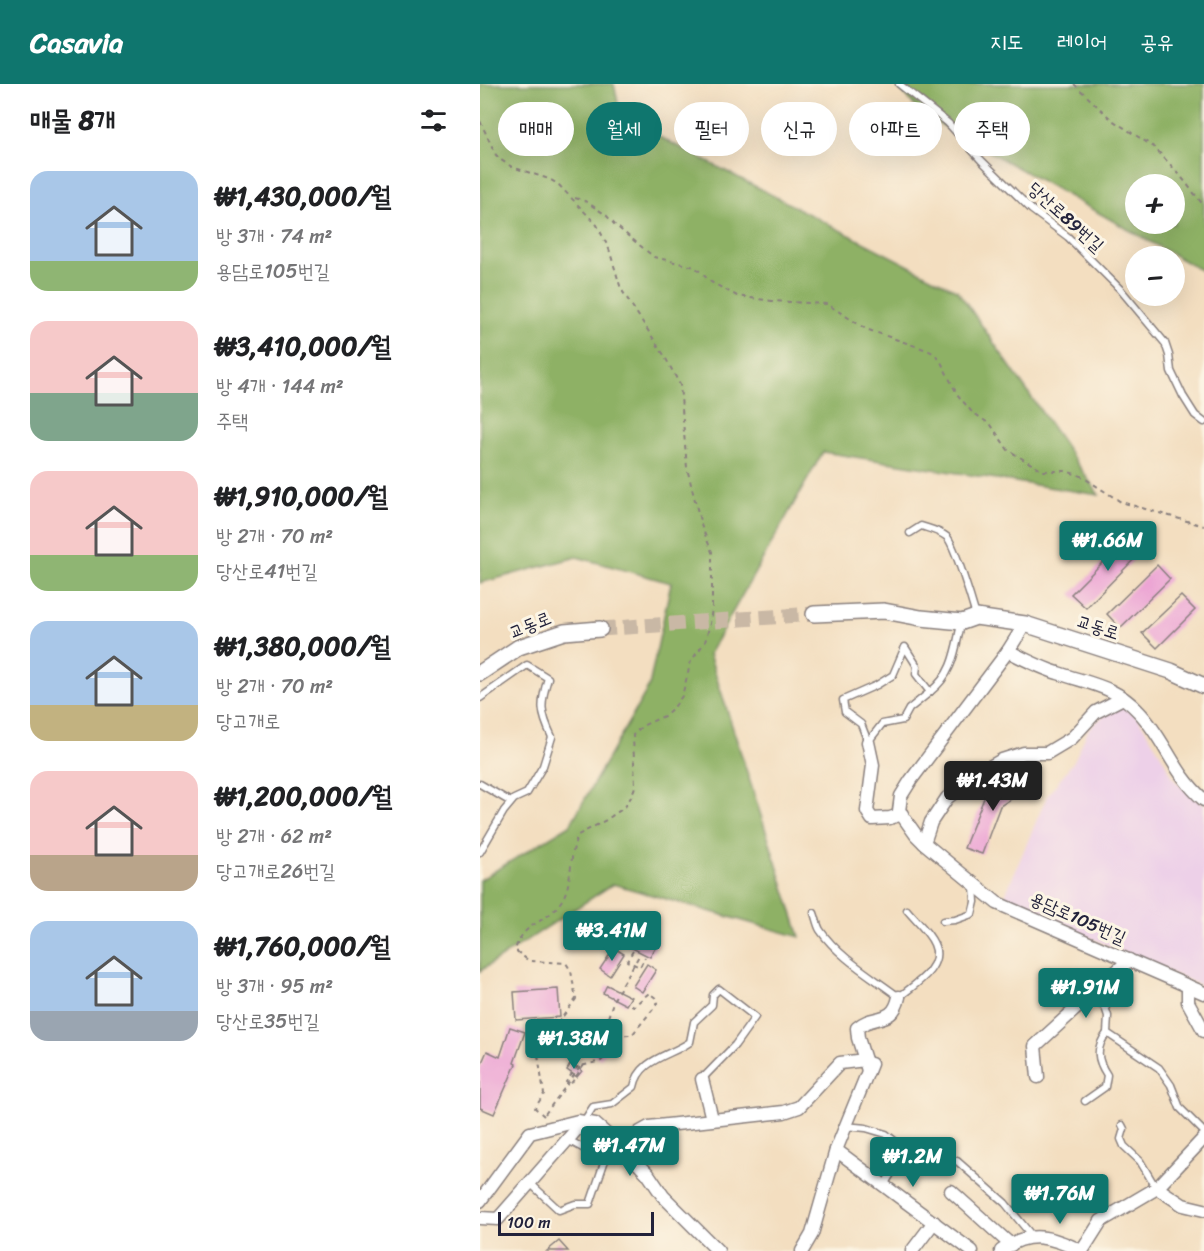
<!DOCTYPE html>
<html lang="ko">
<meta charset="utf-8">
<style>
:root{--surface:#fff;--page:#f6f6f6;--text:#202124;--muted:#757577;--accent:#0f766e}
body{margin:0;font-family:Sriracha,"Poor Story",sans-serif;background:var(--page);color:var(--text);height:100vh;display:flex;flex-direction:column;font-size:22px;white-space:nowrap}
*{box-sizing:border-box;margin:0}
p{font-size:20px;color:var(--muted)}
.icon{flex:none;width:33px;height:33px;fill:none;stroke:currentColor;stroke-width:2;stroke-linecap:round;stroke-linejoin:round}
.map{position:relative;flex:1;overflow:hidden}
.sheet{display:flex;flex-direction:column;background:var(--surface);width:480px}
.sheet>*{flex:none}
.hud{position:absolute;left:18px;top:18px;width:570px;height:54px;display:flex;gap:12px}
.controls{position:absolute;left:645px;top:90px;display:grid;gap:12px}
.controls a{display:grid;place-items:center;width:60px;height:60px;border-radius:50%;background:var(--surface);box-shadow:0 6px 24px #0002;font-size:30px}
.scale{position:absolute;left:18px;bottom:15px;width:156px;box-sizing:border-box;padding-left:6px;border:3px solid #22223b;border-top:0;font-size:16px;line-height:21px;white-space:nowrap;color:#22223b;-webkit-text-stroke:4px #fcf5e5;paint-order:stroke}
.price{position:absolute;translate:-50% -51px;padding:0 14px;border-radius:6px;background:var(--accent);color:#fff;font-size:20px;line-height:39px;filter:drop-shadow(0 2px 3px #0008)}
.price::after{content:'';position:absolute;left:50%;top:36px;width:18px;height:14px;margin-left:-9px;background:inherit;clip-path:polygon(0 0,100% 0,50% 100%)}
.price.active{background:#222;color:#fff}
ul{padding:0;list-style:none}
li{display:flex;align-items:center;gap:18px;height:150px;padding:0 30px}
li span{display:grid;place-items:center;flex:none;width:168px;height:120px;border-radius:18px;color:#555}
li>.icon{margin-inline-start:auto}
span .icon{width:72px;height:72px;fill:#fffc;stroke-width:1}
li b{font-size:26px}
h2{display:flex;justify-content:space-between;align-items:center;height:72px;padding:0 30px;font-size:26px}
.chip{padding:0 21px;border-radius:27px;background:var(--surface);box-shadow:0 6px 24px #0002;font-size:21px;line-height:54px}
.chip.active{background:var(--accent);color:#fff}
header{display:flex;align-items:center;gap:36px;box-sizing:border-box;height:84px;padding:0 30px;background:var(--accent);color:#fff}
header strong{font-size:28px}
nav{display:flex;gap:33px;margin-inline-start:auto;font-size:21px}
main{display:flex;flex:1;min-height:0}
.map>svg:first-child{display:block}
</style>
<header>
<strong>Casavia</strong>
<nav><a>지도</a><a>레이어</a><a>공유</a></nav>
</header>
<main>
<section class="sheet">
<h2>매물 8개<svg class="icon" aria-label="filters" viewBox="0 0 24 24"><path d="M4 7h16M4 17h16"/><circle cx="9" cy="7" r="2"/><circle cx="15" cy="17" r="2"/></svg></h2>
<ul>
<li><span style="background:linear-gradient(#a9c7e8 75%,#8fb573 0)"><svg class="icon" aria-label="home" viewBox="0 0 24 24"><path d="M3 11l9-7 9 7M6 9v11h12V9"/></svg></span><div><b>₩1,430,000/월</b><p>방 3개 · 74 m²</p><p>용담로105번길</p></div></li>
<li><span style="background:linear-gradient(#f6c9c9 60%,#7fa58c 0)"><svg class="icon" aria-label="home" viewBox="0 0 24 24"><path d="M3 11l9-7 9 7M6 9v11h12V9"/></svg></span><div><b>₩3,410,000/월</b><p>방 4개 · 144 m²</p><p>주택</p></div></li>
<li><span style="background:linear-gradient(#f6c9c9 70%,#8fb573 0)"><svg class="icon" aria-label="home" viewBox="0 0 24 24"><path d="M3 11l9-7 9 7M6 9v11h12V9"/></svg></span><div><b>₩1,910,000/월</b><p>방 2개 · 70 m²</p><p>당산로41번길</p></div></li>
<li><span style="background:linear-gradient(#a9c7e8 70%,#c2b280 0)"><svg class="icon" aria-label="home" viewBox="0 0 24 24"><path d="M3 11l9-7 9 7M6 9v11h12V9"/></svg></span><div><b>₩1,380,000/월</b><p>방 2개 · 70 m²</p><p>당고개로</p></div></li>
<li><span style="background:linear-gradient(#f6c9c9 70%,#b9a48a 0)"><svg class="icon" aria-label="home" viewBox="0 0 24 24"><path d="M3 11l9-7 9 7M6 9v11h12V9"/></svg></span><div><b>₩1,200,000/월</b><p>방 2개 · 62 m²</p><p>당고개로26번길</p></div></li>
<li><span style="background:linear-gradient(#a9c7e8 75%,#9aa5b1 0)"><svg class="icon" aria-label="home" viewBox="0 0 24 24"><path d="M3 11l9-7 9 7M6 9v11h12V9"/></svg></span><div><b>₩1,760,000/월</b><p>방 3개 · 95 m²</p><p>당산로35번길</p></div></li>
</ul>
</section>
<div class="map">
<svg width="724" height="1167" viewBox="0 0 724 1167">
<rect width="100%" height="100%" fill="#fcf5e5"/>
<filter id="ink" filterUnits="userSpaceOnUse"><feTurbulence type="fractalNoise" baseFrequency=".0167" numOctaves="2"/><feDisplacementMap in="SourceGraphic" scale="12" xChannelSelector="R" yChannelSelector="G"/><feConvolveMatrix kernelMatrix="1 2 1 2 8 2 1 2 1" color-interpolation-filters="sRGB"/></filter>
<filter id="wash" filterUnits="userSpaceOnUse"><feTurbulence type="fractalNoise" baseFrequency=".008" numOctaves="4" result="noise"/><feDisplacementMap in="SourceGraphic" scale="24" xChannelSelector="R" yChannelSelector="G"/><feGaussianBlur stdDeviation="1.35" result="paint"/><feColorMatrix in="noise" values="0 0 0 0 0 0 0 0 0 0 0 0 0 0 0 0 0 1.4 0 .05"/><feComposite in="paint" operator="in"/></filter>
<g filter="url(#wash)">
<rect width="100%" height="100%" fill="#f3dec0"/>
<polygon fill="#edd0e8" points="638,620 656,631 681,671 695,697 724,721 724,903 523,816 567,712 594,677 609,644"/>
<g fill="#8eb165" stroke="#586a50" stroke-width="1.5" fill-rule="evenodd">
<polygon points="0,0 134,0 141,33 478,207 619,411 343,368 229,570 320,853 133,800 0,887 0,796 90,741 169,602 191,499 97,473 0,499"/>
<path d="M417,0h307v188l-284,-159zM656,100h38v40h-38z"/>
</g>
<g id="blocks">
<g fill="#eca5d4">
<polygon points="650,451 664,465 606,524 591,510"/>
<polygon points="677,481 690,495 640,544 627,530"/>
<polygon points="701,512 715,526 677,564 662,549"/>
<polygon points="543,689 551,702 520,722 502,770 484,764 504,714"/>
<polygon points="155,848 178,859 170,873 148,862"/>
<polygon points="134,864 144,870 130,892 120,885"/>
<polygon points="167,880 176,886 162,908 153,902"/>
<polygon points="127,901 151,913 146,921 123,909"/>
<polygon points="78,905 80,933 36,936 34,908"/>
<polygon points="107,942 131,960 120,975 96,957"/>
<polygon points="30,943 45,948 34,979 36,980 14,1030 0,1024 0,983 7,967 20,973"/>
<polygon points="91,979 102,987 97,993 87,986"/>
<polygon points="79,1157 88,1167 67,1167"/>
</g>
</g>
</g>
<g filter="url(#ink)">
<use href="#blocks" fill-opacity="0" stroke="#8a807e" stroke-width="1.5"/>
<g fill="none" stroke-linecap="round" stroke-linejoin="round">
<polyline stroke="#c9b8a5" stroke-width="15" stroke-dasharray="15 8" stroke-linecap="butt" points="120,545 334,530"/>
<defs>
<g id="service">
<polyline points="419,0 468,39 501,76 552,126 588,153 640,205 685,259 689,271 691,287 703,312 715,331 724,338"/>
<path d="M430,449l11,-7c9,3 19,5 26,11 8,9 25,65 29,79"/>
<polygon points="425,563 437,582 436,590 450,608 429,625 423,636 402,640 388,658 381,640 365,628 363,616 397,601 413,591"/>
<path d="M450,608c23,-18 25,-41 31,-68"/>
<path d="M0,614l47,-33 21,13c-8,26 -8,34 4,59l-9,29 -16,27 -13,6 -10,12 -24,41"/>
<polyline points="0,700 31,718"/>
<path d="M334,829c2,5 3,12 6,17 19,28 53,47 79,67 15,-12 46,-30 35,-53 -5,-12 -19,-24 -27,-34"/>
<polyline points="463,837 475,836 492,830 495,818 494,801"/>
<polyline points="608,914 625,923 628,932 627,949 679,984 691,1001 700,1024 724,1048"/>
<path d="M605,1017l20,-14 2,-12c-10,-15 -12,-27 0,-42"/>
<path d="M104,1037l9,-14 19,-3 22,-17c5,-28 36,-31 56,-45l4,-20 18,-17 1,-10 6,-6 36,28 -20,28 -33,34"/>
<polyline points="642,1041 644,1045 641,1055 644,1062 660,1077 676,1104"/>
<polyline points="365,1042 386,1044 406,1050 416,1058 444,1067 459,1076 477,1077 525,1119 552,1152"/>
<polyline points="88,1056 125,1076"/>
<polyline points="50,1099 79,1126 95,1120 110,1120 125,1076 143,1065"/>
<polyline points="404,1101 428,1063"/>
</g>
<g id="minor">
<polyline points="545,540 528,567 431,696 421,712 419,727 436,751 444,759 517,819 724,909"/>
<path d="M528,567c16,8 33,17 50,22 32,11 57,13 81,39 26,27 34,61 65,88"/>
<polyline points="388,658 393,681 387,727 392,735 410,734 422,730"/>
<polyline points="444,759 451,738 467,714 494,692 522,676 544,669 567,669 592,654 616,628 643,614"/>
<polyline points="708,902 708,918 724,947"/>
<path d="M385,976l-7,-22 -1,-10c16,-15 36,-2 42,-31"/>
<polyline points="558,993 555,962 649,876"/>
<polyline points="222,995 232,1035"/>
<polyline points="143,1065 160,1048 169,1043 304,1028 319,1023 360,979 385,976 388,987"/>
<polyline points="356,1066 492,1167"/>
<polyline points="677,1104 703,1121 724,1126"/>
<polyline points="471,1107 531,1161"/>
<polyline points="0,1117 50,1049 98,1037 115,1040 149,1070 168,1090 183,1112 238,1167"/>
<polyline points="0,1134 18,1135 103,1038"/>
<polyline points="322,1167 332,1150 356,1066 391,980"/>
<polyline points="432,1167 454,1138"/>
<path d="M521,1167c27,-22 52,-14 80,0"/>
<polyline points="602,1167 621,1137 677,1104 724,1054"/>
</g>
<g id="tertiary">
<polyline points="334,530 404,527 441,534 482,538 496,533 545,540 691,587 724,602"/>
<polyline points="0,589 39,563 84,548 120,545"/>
</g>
</defs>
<use href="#service" stroke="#8a807e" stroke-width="9"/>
<use href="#minor" stroke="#8a807e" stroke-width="15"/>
<use href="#tertiary" stroke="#8a807e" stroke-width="18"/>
<g stroke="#8a807e" stroke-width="2" stroke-dasharray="4.5 4.5" stroke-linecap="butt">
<polyline points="594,0 632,36 674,63 699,90 724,122"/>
<path d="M0,37l16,34 5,5 11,7 37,12 9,5 39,41 12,24 12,40 43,66 16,30 7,83 14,57 11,27v55l-2,17 -5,18 -14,19 -9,35 -7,10 -11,10 -22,10 -9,9 2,52 -4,10 -6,10 -19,13 -28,15c-10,21 -4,49 -18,68 -16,23 -36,17 -45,47l14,11 37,2 5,8 5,28 -19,25 -16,13 -3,18 6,39 -9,14 9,8"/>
<polyline points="95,114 105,117 126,131 135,141 174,173 215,183 231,198 257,212 292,217 347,220 386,245 447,266 455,270 461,278 477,310 491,327 511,341 528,366 563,387 586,387 601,392 641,418 724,442"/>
<polyline points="153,867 147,877 160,883 165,873"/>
<polyline points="127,952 152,951 178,919 177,915 169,909 154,922 147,919"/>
<polyline points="104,981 90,1001 86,998 97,983 121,977 134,963 134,958 124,946 134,915 160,870"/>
<polyline points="65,1030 101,982"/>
</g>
<use href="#service" stroke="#fff" stroke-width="6"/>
<use href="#minor" stroke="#fff" stroke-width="12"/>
<use href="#tertiary" stroke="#fff" stroke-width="15"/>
</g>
</g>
<g text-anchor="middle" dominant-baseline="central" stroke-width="6" stroke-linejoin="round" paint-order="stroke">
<g font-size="18" fill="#22223b" stroke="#fcf5e5">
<text transform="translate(586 133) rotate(42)">당산로89번길</text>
<text transform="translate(50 541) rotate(-22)">교동로</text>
<text transform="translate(618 543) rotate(18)">교동로</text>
<text transform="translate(598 834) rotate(24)">용담로105번길</text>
</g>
</g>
</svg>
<div class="controls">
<a>+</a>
<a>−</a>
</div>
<div class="scale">100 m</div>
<b class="price" style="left:628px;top:488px">₩1.66M</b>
<b class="price active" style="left:513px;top:728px">₩1.43M</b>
<b class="price" style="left:132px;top:878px">₩3.41M</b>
<b class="price" style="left:606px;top:935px">₩1.91M</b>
<b class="price" style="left:94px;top:986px">₩1.38M</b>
<b class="price" style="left:150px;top:1093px">₩1.47M</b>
<b class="price" style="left:433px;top:1104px">₩1.2M</b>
<b class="price" style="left:580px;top:1141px">₩1.76M</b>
<div class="hud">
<a class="chip">매매</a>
<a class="chip active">월세</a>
<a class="chip">필터</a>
<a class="chip">신규</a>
<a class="chip">아파트</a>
<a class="chip">주택</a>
</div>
</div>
</main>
